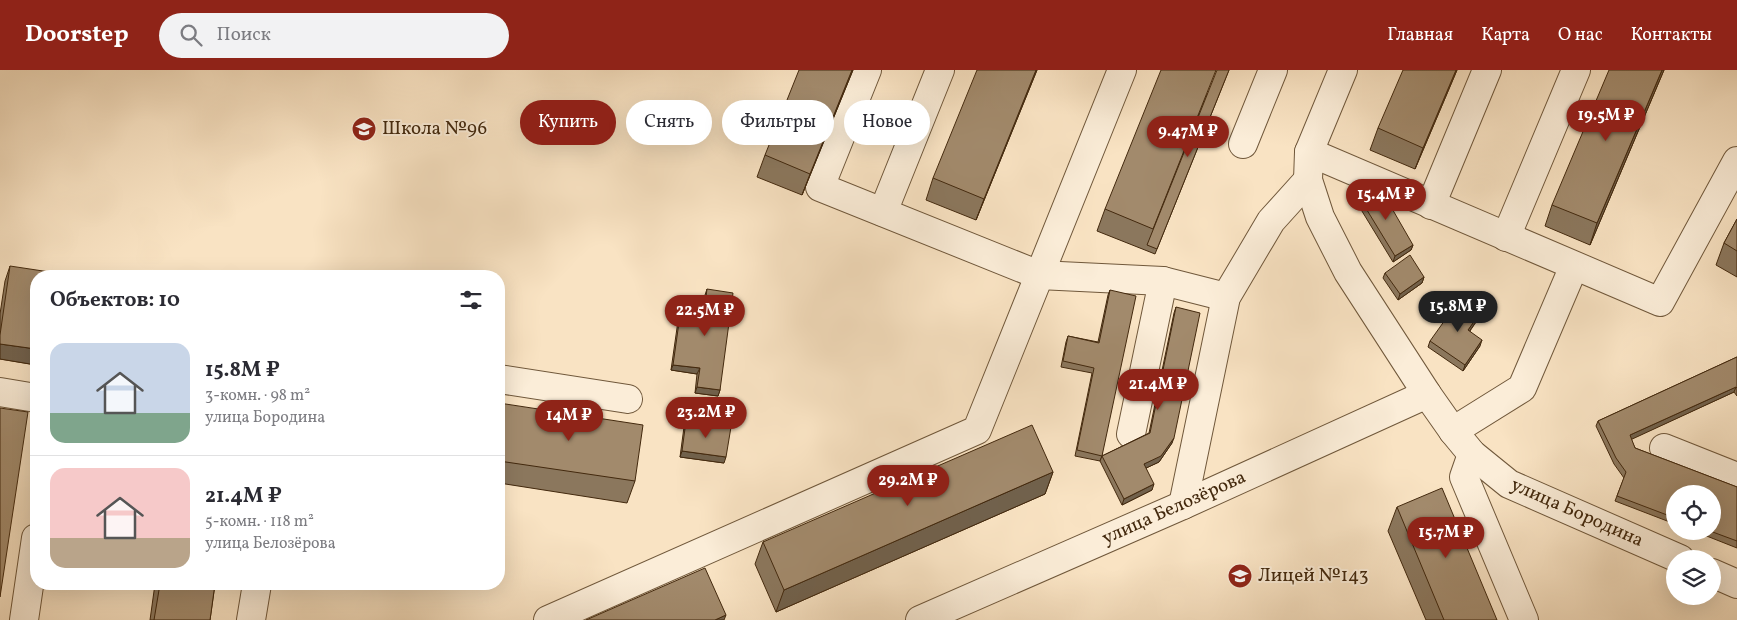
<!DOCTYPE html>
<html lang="ru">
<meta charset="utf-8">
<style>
:root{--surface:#fff;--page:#f2f2f3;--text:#2b2b33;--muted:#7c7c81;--line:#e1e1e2;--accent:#8f2418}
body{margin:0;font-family:Vollkorn,serif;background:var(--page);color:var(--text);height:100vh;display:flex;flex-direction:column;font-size:19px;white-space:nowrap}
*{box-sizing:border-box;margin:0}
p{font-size:16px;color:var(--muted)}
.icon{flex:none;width:28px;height:28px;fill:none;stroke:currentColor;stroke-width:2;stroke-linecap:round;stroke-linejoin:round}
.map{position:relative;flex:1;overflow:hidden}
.details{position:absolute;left:30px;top:200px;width:475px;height:320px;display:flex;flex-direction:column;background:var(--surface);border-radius:20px;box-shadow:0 5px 20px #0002}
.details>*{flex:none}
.guide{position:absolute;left:520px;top:30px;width:475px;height:45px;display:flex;gap:10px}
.controls{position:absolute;left:1666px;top:415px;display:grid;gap:10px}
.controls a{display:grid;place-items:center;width:55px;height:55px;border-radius:50%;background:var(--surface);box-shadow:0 5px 20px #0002;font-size:25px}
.price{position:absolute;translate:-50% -42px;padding:0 11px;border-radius:18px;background:var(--accent);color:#fff;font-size:16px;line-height:32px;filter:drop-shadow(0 1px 2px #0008)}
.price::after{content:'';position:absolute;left:50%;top:30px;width:15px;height:11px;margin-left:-8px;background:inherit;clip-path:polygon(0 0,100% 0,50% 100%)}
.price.active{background:#222;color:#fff}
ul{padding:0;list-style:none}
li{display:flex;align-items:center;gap:15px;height:125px;padding:0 20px}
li+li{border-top:1px solid var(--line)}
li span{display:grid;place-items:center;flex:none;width:140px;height:100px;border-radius:15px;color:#555}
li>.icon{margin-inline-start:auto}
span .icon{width:60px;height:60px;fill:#fffc;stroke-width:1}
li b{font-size:21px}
h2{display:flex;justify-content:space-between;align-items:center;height:60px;padding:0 20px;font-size:21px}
.chip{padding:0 18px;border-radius:22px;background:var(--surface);box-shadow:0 5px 20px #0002;font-size:18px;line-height:45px}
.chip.active{background:var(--accent);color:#fff}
header{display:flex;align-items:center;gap:30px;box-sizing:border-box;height:70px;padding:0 25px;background:var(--accent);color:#fff}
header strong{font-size:24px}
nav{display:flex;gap:28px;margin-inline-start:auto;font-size:18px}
.search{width:350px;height:45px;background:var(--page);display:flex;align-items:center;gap:12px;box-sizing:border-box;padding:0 18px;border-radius:28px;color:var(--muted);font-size:19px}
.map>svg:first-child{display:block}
</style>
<header>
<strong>Doorstep</strong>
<div class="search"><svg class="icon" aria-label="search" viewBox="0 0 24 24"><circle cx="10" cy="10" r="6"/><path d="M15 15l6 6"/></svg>Поиск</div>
<nav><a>Главная</a><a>Карта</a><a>О нас</a><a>Контакты</a></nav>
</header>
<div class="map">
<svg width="1737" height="550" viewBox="0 0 1737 550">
<rect width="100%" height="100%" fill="#f9e3c3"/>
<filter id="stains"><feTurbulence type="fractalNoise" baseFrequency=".004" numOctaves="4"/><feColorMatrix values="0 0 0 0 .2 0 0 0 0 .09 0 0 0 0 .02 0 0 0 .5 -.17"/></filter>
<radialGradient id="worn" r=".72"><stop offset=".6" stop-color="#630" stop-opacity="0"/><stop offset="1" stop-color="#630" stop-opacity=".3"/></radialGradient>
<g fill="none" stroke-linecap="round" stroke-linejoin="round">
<defs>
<g id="minor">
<polyline points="867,0 820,117 1039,205 1163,211 1226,227"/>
<polyline points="1343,0 1309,82 1308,110 1320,147 1348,202 1427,324 1453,361 1472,384 1509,414 1680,489"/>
<polyline points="1243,74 1273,0"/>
<polyline points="1309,82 1660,232 1737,91"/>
<polyline points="1431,135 1487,0"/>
<polyline points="883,142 940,0"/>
<polyline points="1506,167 1576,0"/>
<polyline points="499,309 628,329"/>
<polyline points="0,322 36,328"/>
<polyline points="1453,361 1522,318 1574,196"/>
<polyline points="1131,364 1163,211"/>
<polyline points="1664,378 1737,407"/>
<polyline points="1472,384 1464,407 1524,550"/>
<polyline points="1183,435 1226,227 1271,151 1308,110"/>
<polyline points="1712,503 1737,514"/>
<polyline points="24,550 36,468"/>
<polyline points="251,550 257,514"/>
<polyline points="548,550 977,360 1122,0"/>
<polyline points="920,550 1183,435 1427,324"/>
</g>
</defs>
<use href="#minor" stroke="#70583b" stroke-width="30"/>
<use href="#minor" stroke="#fbedd8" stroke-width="28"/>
</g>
<g fill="#8b775d" stroke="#43290e">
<polygon points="853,0 802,125 757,107 765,85"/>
<polygon points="1037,0 976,150 926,130 933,108"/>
<polygon points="1229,0 1155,184 1097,161 1105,139"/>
<polygon points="1457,0 1415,99 1370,80 1378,58"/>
<polygon points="1664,0 1590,175 1545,156 1552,135"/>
<polygon points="1359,127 1413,175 1411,180 1393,192 1357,133"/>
<polygon points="1737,149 1737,207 1716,195 1724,173"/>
<polygon points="10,196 36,295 0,289 0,244 5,211"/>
<polygon points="1385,203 1424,207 1422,213 1398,230 1383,208"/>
<polygon points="707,219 720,320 718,326 695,323 697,304 671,300 680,237 682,231 703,234 705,225"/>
<polygon points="1110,220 1102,386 1100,391 1075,386 1092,303 1061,297 1066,272 1068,266 1098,272 1108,225"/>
<polygon points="1176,237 1172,373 1159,392 1146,398 1152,420 1122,435 1100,391 1102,386 1149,363 1174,243"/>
<polygon points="1480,243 1478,249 1470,261 1480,276 1463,301 1428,277 1430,271"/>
<polygon points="1737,287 1737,326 1734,322 1631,369 1635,378 1737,417 1737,478 1694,461 1712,461 1675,424 1675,454 1615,431 1624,408 1614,394 1596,356 1598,351"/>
<polygon points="499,333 635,411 627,433 499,413"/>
<polygon points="686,351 724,393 680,387 684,357"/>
<polygon points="1053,402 1045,424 776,542 755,494 763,472"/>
<polygon points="1397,437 1497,550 1426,550 1388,461"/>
<polygon points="155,514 215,514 210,550 150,550"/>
</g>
<g fill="#71614c" stroke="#43290e">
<polygon points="852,0 853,0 802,125 810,104"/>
<polygon points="1036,0 1037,0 976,150 984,129"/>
<polygon points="1456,0 1457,0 1415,99 1423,78"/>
<polygon points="1662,0 1664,0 1590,175 1597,153"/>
<polygon points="1413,175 1411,180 1393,192 1395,186"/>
<polygon points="1424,207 1422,213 1398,230 1400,224"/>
<polygon points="1480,243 1478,249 1466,266 1468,260"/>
<polygon points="1482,270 1480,276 1463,301 1465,295"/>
<polygon points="0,274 36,279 36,295 0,289"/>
<polygon points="673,295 700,298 697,304 671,300"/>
<polygon points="697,317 720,320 718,326 695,323"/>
<polygon points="1736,317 1734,322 1628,371 1630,365"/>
<polygon points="1174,368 1172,373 1159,392 1142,400 1144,394"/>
<polygon points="682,381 726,387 724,393 680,387"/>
<polygon points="1053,402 1045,424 776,542 784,520"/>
<polygon points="1154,414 1152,420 1122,435 1124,429"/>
<polygon points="726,545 724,550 715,550"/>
</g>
<g fill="#a28a6c" stroke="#43290e">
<polygon points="799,0 852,0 810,104 765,85"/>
<polygon points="977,0 1036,0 984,129 933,108"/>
<polygon points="1161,0 1216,0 1153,159 1105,139"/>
<polygon points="1217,0 1229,0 1157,179 1147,175"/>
<polygon points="1403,0 1456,0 1423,78 1378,58"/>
<polygon points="1609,0 1662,0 1597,153 1552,135"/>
<polygon points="1379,116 1413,175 1395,186 1359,127"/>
<polygon points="1737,149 1737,181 1724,173"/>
<polygon points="1410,185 1424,207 1400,224 1385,203"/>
<polygon points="10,196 76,206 36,206 36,279 0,274 0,265"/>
<polygon points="707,219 733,223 720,320 697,317 700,298 673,295 682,231 705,234"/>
<polygon points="1110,220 1136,226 1102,386 1077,380 1094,298 1063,291 1068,266 1099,273"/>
<polygon points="1460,229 1480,243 1468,260 1482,270 1465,295 1430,271"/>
<polygon points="1176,237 1200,243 1174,368 1161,386 1144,394 1154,414 1124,429 1102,386 1150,363"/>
<polygon points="1737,287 1737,318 1736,317 1630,365 1635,378 1737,417 1737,471 1710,461 1712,461 1712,424 1675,424 1675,448 1617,426 1626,402 1616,388 1598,351"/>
<polygon points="499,333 643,355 635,411 499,391"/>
<polygon points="0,338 28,342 0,527"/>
<polygon points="686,351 731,357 726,387 682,381"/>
<polygon points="1032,355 1053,402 784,520 763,472"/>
<polygon points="1442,418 1497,550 1444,550 1397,437"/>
<polygon points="705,498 726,545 715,550 586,550"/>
<polygon points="160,514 215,514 210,550 154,550"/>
</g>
<defs>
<symbol id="school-disc" viewBox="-11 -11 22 22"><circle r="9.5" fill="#8f2418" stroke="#fbedd8"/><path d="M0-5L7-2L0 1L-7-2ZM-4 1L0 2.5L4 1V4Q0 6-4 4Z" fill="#fff"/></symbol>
</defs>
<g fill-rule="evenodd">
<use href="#school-disc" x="350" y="45" width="28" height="28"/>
<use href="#school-disc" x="1226" y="492" width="28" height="28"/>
</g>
<g text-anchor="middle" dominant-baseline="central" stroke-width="4" stroke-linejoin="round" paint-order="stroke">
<g font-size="19" fill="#43290e" stroke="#fbedd8" text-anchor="start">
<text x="382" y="59">Школа №96</text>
<text x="1258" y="506">Лицей №143</text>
</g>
<g font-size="19" fill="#43290e" stroke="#fbedd8">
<text transform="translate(1174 438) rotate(-24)">улица Белозёрова</text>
<text transform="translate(1577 443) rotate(24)">улица Бородина</text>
</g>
</g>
<rect width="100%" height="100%" filter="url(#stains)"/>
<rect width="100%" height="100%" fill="url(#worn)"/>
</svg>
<div class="controls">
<a><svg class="icon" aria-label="locate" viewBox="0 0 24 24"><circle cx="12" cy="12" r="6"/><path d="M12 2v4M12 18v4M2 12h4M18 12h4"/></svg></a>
<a><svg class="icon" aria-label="layers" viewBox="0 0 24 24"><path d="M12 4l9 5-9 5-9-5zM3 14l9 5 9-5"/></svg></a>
</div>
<b class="price" style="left:1606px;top:72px">19.5M ₽</b>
<b class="price" style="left:1188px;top:88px">9.47M ₽</b>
<b class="price" style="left:1386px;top:151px">15.4M ₽</b>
<b class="price active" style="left:1458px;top:263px">15.8M ₽</b>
<b class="price" style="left:705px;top:267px">22.5M ₽</b>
<b class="price" style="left:1158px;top:341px">21.4M ₽</b>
<b class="price" style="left:706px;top:369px">23.2M ₽</b>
<b class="price" style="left:569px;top:372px">14M ₽</b>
<b class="price" style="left:908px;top:437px">29.2M ₽</b>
<b class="price" style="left:1446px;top:489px">15.7M ₽</b>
<div class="guide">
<a class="chip active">Купить</a>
<a class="chip">Снять</a>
<a class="chip">Фильтры</a>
<a class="chip">Новое</a>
</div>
<section class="details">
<h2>Объектов: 10<svg class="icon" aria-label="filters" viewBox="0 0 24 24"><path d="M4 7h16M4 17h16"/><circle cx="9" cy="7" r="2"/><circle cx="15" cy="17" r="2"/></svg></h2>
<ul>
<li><span style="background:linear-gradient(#c9d6e8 70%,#7fa58c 0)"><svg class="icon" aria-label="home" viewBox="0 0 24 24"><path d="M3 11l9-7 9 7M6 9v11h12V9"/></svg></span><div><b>15.8M ₽</b><p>3-комн. · 98 m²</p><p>улица Бородина</p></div></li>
<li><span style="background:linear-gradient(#f6c9c9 70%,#b9a48a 0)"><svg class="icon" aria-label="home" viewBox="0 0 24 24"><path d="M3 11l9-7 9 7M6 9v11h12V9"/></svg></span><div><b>21.4M ₽</b><p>5-комн. · 118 m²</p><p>улица Белозёрова</p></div></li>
</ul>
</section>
</div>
